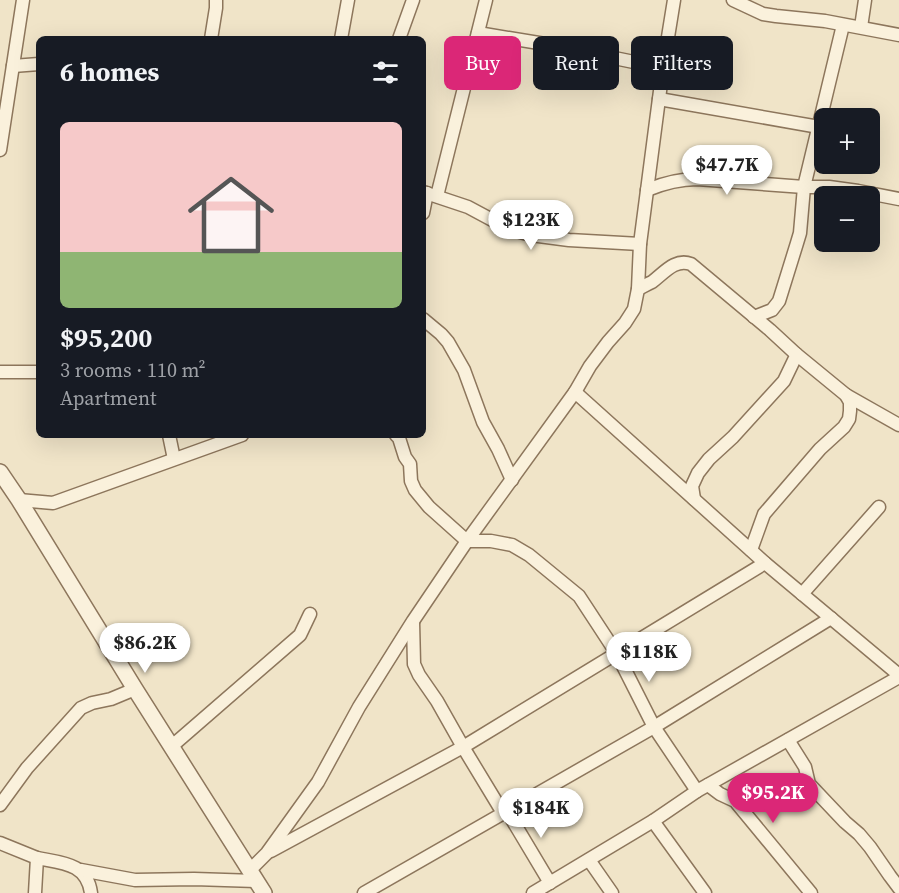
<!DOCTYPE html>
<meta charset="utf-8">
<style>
:root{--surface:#171b24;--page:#20242c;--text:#f1f3f6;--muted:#9ea1a6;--accent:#db2777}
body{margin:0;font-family:"Source Serif 4",serif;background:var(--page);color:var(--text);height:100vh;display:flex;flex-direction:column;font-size:22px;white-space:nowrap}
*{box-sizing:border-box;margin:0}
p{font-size:20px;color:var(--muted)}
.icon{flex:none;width:33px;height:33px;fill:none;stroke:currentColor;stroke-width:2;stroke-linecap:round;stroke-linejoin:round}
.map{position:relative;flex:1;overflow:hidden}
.side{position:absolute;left:36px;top:36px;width:390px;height:402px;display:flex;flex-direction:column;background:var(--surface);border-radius:9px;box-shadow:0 6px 24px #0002}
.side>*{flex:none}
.banner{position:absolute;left:444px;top:36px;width:364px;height:54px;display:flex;gap:12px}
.tools{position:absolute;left:814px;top:108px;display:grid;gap:12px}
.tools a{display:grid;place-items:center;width:66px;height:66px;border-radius:9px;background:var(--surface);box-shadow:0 6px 24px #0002;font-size:30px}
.price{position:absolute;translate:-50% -51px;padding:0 14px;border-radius:21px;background:#fff;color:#222;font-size:20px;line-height:39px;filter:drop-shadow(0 2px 3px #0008)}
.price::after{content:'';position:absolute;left:50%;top:36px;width:18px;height:14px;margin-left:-9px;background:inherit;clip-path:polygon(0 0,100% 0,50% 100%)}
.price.selected{background:var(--accent);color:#fff}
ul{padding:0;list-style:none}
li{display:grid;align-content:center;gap:12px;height:318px;padding:0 24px}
li span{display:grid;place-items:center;height:186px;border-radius:9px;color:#555}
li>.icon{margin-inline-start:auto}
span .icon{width:108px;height:108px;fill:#fffc;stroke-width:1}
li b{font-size:26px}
h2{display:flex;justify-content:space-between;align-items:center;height:72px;padding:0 24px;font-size:26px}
.pill{padding:0 21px;border-radius:9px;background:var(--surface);box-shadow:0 6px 24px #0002;font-size:21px;line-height:54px}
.pill.selected{background:var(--accent);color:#fff}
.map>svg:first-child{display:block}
</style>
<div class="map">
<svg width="899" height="893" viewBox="0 0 899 893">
<rect width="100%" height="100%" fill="#f0e4c8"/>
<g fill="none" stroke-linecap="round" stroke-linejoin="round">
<defs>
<g id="minor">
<polyline points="733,0 763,14 776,16 825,21 899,35"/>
<polyline points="861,27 865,0"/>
<polyline points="478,33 551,45 663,68"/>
<polyline points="211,39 216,8 216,0"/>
<polyline points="341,39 348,0"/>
<polyline points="399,39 413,0"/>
<polyline points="13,66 39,64"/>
<polyline points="659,99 819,127"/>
<polyline points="0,150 23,0"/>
<path d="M647,190c17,-7 32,-11 50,-11l107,8h25l29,4 41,8"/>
<polyline points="423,192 468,207 509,229 531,235 569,240 640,244"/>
<polyline points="437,196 486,0"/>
<polyline points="423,213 427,193"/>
<path d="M638,289c5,-2 9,-5 14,-7 12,-9 23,-24 39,-18l79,66 26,24v2l-12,25 -51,56 -24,22 -11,14 -6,13 2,13"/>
<polyline points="754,317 772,310 779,301 797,243 800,233 804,187 843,25"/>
<polyline points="423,319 441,334 448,342 464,370 483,422 498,449 512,480"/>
<polyline points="0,372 39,372"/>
<polyline points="575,392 765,563 899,675"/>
<polyline points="846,395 899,425"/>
<polyline points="169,435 174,459"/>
<polyline points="396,435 399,438 405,457 410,464 411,481 415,490 429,507 467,541 491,541 512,545 529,555 579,596 617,654 654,727 697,791"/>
<polyline points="19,500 53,503 242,435"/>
<polyline points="751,550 764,514 820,449 844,427 849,419 850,411 850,402 846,395 796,354"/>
<polyline points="802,594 879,507"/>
<polyline points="413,622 414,664 419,675 437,701 463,747 503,813"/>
<polyline points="788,740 805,767 809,784 845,822 859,834 870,847 890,876 899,888"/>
<polyline points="172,746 300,635 310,614"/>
<polyline points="708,785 720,794 735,801 811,893"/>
<polyline points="0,805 27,768 81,708 92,703 111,699 135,689"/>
<polyline points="507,811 550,883"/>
<polyline points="653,821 705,893"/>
<polyline points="0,843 37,858 35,893"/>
<polyline points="271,851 463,747 765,563"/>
<path d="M37,858c25,5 50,5 54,35"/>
<polyline points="589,860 612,893"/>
<polyline points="81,870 135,880 194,879 257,881"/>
<polyline points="250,870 267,853 318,782 359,707 413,621 467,541 575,392 590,366 608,342 625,323 634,309 638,289 640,244 663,68 674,0"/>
<polyline points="364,893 654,727 831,618"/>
<polyline points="533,893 653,821 697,791 899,677"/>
</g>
<polyline id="tertiary" points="0,472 19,500 135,689 264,893"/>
</defs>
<use href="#minor" stroke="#8d765c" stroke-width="15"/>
<use href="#tertiary" stroke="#8d765c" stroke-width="18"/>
<use href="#minor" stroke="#faf1dc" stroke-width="12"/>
<use href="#tertiary" stroke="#faf1dc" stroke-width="15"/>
</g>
</svg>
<div class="tools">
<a>+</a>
<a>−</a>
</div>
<b class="price" style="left:727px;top:196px">$47.7K</b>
<b class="price" style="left:531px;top:251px">$123K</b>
<b class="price" style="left:145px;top:674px">$86.2K</b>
<b class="price" style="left:649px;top:683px">$118K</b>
<b class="price selected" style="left:773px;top:824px">$95.2K</b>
<b class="price" style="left:541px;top:839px">$184K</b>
<div class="banner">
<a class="pill selected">Buy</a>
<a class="pill">Rent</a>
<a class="pill">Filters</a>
</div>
<section class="side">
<h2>6 homes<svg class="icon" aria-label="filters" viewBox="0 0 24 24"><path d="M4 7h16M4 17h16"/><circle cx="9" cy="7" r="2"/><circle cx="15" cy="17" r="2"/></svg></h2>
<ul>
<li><span style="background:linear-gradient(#f6c9c9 70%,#8fb573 0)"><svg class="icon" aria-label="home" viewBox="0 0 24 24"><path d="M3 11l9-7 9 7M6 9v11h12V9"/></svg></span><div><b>$95,200</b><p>3 rooms · 110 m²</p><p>Apartment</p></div></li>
</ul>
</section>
</div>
